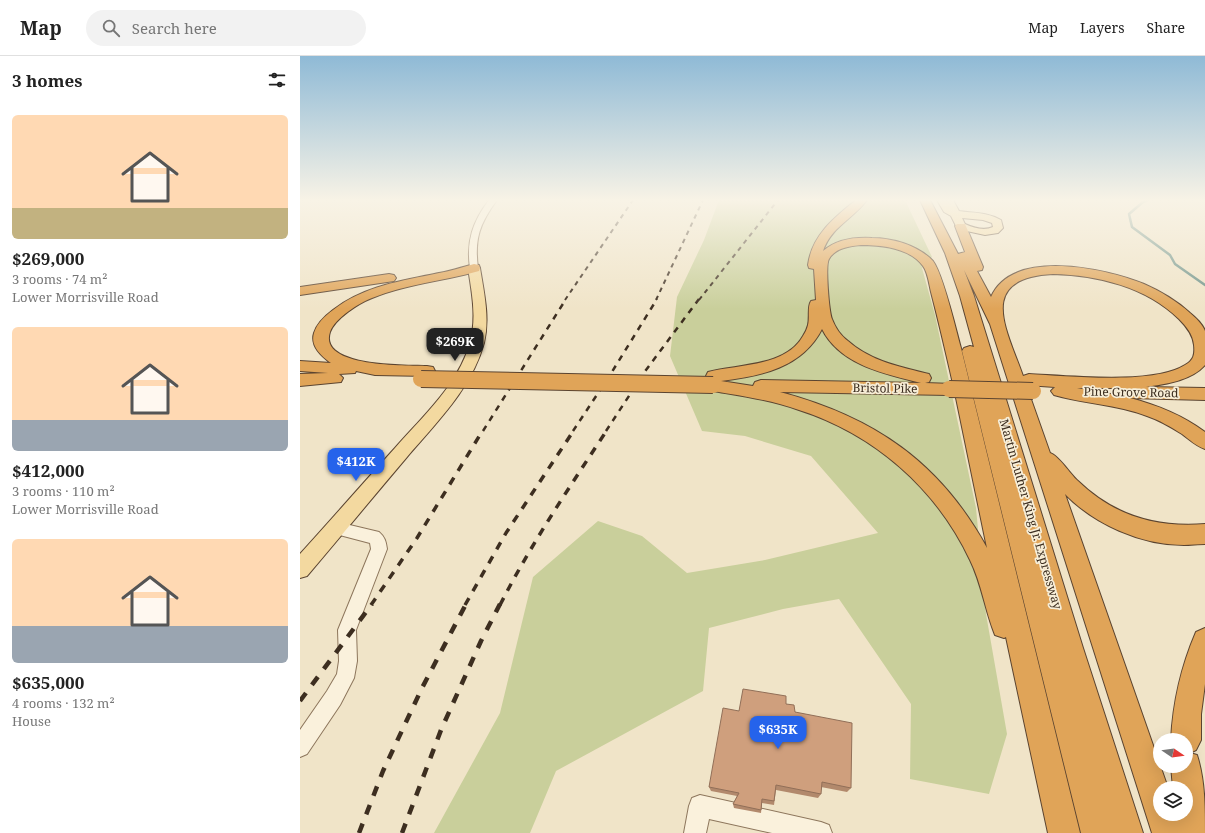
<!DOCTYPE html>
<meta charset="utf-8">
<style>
:root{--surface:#fff;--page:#f2f2f2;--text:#222;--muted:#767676;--line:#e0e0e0;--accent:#2563eb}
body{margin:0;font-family:"Noto Serif",serif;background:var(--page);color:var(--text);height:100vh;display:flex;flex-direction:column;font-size:15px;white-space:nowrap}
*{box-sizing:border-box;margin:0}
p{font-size:13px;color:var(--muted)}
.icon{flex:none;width:22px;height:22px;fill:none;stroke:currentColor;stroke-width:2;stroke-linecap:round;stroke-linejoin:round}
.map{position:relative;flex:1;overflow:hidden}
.panel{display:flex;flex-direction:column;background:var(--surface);width:300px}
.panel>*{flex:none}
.needle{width:26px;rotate:103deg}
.fabs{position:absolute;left:853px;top:677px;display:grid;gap:8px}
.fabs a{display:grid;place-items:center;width:40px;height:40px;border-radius:50%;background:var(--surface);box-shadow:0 4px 16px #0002;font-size:20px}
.price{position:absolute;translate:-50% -34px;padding:0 9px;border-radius:8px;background:var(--accent);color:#fff;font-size:13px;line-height:26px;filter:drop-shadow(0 1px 2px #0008)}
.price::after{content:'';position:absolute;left:50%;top:24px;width:12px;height:9px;margin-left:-6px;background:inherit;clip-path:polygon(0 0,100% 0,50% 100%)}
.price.on{background:#222;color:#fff}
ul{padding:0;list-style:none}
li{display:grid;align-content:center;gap:8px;height:212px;padding:0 12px}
li span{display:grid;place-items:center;height:124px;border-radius:6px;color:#555}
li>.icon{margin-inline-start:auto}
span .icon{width:72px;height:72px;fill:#fffc;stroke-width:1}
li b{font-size:17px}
h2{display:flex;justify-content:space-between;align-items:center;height:48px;padding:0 12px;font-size:17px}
header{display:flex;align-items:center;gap:24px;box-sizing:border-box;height:56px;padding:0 20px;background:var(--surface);border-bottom:1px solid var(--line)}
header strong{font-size:19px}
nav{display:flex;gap:22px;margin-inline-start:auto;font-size:14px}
.search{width:280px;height:36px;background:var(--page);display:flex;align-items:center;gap:10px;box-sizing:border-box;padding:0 14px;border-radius:22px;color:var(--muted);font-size:15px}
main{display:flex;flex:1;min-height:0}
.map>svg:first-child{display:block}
</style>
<header>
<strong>Map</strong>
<div class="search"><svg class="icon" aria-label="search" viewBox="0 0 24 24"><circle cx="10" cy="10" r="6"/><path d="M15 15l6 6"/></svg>Search here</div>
<nav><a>Map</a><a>Layers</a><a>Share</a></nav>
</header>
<main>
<section class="panel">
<h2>3 homes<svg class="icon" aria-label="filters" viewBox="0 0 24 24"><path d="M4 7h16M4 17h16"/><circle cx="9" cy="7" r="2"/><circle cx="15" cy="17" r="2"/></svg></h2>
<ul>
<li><span style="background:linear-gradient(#ffd9b3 75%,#c2b280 0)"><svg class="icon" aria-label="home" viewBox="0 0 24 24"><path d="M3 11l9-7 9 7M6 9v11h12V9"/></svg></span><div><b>$269,000</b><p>3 rooms · 74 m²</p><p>Lower Morrisville Road</p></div></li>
<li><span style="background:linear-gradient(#ffd9b3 75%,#9aa5b1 0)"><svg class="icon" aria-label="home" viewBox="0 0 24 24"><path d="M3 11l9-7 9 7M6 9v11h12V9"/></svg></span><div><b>$412,000</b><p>3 rooms · 110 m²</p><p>Lower Morrisville Road</p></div></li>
<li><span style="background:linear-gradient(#ffd9b3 70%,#9aa5b1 0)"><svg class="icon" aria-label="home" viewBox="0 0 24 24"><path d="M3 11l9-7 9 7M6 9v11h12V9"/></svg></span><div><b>$635,000</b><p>4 rooms · 132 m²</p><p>House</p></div></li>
</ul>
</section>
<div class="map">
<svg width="905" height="777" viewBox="0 0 905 777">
<rect width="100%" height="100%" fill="#f0e4c8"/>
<polygon fill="#c9cf9b" points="419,144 605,144 632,201 622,212 635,259 676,452 686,558 707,678 689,738 610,723 611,648 539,543 483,553 409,572 403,635 256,715 230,777 134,777 200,657 233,521 298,465 342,480 387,517 465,504 578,477 511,400 445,380 402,375 370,300 377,241 404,184"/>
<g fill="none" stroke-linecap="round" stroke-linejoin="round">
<polyline stroke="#6f938a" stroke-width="2.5" points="848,144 843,146 829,158 832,171 870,199 875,208 905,229"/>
<defs>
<g id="minor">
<path d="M189,144h8c-17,23 -23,39 -19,68l-4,3 -4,-3c-4,-27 3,-47 19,-68z"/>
<path d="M37,466l42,10c6,5 7,10 8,17l-31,81 1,31 -3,17 -14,27 -33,49 -7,3v-27l27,-39 10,-17 2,-13 -1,-31 33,-81 -1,-6 -38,-10 -2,-5 2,-5z"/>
<polygon points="400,739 521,766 529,769 532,777 472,777 409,763 406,777 384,777 389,750 392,742"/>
</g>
<g id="major">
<path d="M637,144h16l6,11c14,2 28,1 42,9l2,8 -5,5 -13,2 -23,-5 -5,-2 -6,-12 -7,-4zM662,162l21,2 9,3 1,4c-9,4 -19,1 -28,-3z"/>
<path d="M174,209l4,1 2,2c4,25 10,50 4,75 -12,45 -48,80 -77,114 -34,40 -66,79 -100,119l-7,2v-24c32,-35 63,-71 95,-106 28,-32 63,-63 75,-105 7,-25 2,-50 -2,-75l2,-2z"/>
</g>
<g id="highway">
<path d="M556,144h11c-14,19 -36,27 -44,51 14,-12 31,-14 49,-13 20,0 46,7 61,23 10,13 23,69 28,87l119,485h-32l-42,-196 -2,1 -9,-3c-10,-24 -13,-51 -25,-75 -34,-72 -96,-126 -171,-150 -28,-10 -57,-14 -86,-19l-6,-2 -2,-4 2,-4 3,-1 -4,-4 2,-4c29,-8 78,-5 95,-36 2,-3 4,-7 5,-11 2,-8 -1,-18 3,-24l5,-1 -2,-31 -5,-1 -1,-3c4,-30 26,-47 48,-65zM561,189c21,0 49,3 62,21 5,7 6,18 8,26 8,31 15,61 22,92l-28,-1 4,-1 2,-4 -2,-4c-28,-7 -59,-13 -81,-33 -7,-5 -13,-14 -16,-22 -3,-8 -7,-54 -3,-60 6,-11 21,-13 32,-14zM522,273c18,36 63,45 99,54l-160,-3 -6,2 -2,4 -32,-5c40,-5 81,-13 101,-52zM480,336l169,3 6,-2 32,155c-47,-86 -113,-131 -207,-156z"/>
<path d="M620,144h10l28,54 7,-2 -10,-26 2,-2h8l18,43 -1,3 -5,1 14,26c21,-49 114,-29 153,-13 16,7 33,17 46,29 5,4 13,12 15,18 0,9 0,25 0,34 -14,16 -40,19 -59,22l59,1v12l-75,-2c27,7 52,17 75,34v17c-9,-3 -15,-9 -23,-15 -11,-7 -23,-14 -35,-18 -31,-12 -62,-12 -93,-21l-3,-4 4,-4 -29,-2 24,68c9,3 20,21 28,28 36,35 78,47 127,43v20c-7,0 -14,1 -21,1 -43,0 -90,-21 -119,-51l103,294h-8v26h26v-26h-13l-2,-22h15v-26h-15c2,-39 10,-73 25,-108l9,-4v56l-4,30v26l-5,10 -6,3 7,2c8,25 8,52 8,78h-53l-162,-509 -26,-54 10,26 109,352 60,185h-62l-119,-482 2,-3 6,-2 4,1 -14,-51 -15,-43zM753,218c45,1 93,13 126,45 7,7 14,15 15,26 1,9 0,15 -9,20 -32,20 -117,11 -156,9l-6,2c-17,-48 -47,-98 30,-102zM777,332h45l-3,4 3,4z"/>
<path d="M174,208l5,1 1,3 -1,3c-35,10 -73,13 -107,27 -13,5 -37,20 -42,34 -12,36 77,33 97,34l6,1 2,4 -2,4 -6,1 -52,-1 -19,-4 -1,2 -16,1 4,4 -2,4 -41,4v-12l28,-1 -28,-2v-10l31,2c-10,-7 -21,-17 -17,-30 3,-10 11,-17 19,-23 31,-24 68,-29 106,-37 12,-2 23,-6 35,-9z"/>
<polygon points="89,218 94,219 96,222 94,225 0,239 0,231"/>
</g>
</defs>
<use href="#minor" stroke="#8d765c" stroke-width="2"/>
<use href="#major" stroke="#5b4430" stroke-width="2"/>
<use href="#highway" stroke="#5b4430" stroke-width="2"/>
<use href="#minor" fill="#faf1dc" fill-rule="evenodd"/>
<use href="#major" fill="#f3d9a0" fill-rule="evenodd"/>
<use href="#highway" fill="#e0a458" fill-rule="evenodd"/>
<g stroke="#3d2e20" stroke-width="2" stroke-dasharray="4.5 4.5" stroke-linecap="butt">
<polyline points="265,244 333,144"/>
<polyline points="356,244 403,144"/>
<polyline points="399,244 478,144"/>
</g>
<g stroke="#3d2e20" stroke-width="2.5" stroke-dasharray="6 6" stroke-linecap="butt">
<polyline points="183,375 266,243"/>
<polyline points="273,375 310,319 357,243"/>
<polyline points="306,375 346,314 399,243"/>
</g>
<g stroke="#3d2e20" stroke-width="3.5" stroke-dasharray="8 8" stroke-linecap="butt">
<polyline points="71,549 117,482 183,374"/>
<polyline points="165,549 206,477 274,374"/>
<path d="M200,549c31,-61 69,-117 107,-175"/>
</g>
<g stroke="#3d2e20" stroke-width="4.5" stroke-dasharray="10 10" stroke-linecap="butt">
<polyline points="0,645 72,548"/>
<polyline points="59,777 83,715 122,632 166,548"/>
<polyline points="102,777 141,674 181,585 200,548"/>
</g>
<defs>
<g id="highway-bridge">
<polyline points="121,323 413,329"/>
<polyline points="649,333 733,335"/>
</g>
</defs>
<use href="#highway-bridge" stroke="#5b4430" stroke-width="18" stroke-linecap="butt"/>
<use href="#highway-bridge" stroke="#e0a458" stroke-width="16"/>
</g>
<polygon fill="#b2896c" points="486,648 495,656 551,732 547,736 521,731 521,738 518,742 476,734 474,749 462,747 461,757 434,752 433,748 437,740 411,735 409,731 439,655"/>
<polygon fill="#cf9f7d" stroke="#916f58" points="443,633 486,640 486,648 494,649 495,656 552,667 551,732 522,726 521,738 476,729 474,745 462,743 461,754 433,748 439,737 409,731 423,652 439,655"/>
<linearGradient id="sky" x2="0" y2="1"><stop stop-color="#8fbad6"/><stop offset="0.57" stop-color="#f8f3e6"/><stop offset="1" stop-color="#f8f3e6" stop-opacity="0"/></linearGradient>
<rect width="905" height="253" fill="url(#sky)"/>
<g text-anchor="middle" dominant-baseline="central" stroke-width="3.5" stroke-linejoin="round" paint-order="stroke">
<g font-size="12" fill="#3d2e20" stroke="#f7eed8">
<text transform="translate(585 332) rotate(1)">Bristol Pike</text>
<text transform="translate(831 336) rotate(1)">Pine Grove Road</text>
<text transform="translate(731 458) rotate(74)">Martin Luther King Jr. Expressway</text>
</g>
</g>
</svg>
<div class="fabs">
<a><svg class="needle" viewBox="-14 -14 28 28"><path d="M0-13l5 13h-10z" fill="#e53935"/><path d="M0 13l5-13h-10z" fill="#767676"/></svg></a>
<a><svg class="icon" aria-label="layers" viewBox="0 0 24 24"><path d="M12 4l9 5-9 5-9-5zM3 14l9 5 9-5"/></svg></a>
</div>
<b class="price on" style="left:155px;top:306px">$269K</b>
<b class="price" style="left:56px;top:426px">$412K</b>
<b class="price" style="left:478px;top:694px">$635K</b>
</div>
</main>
